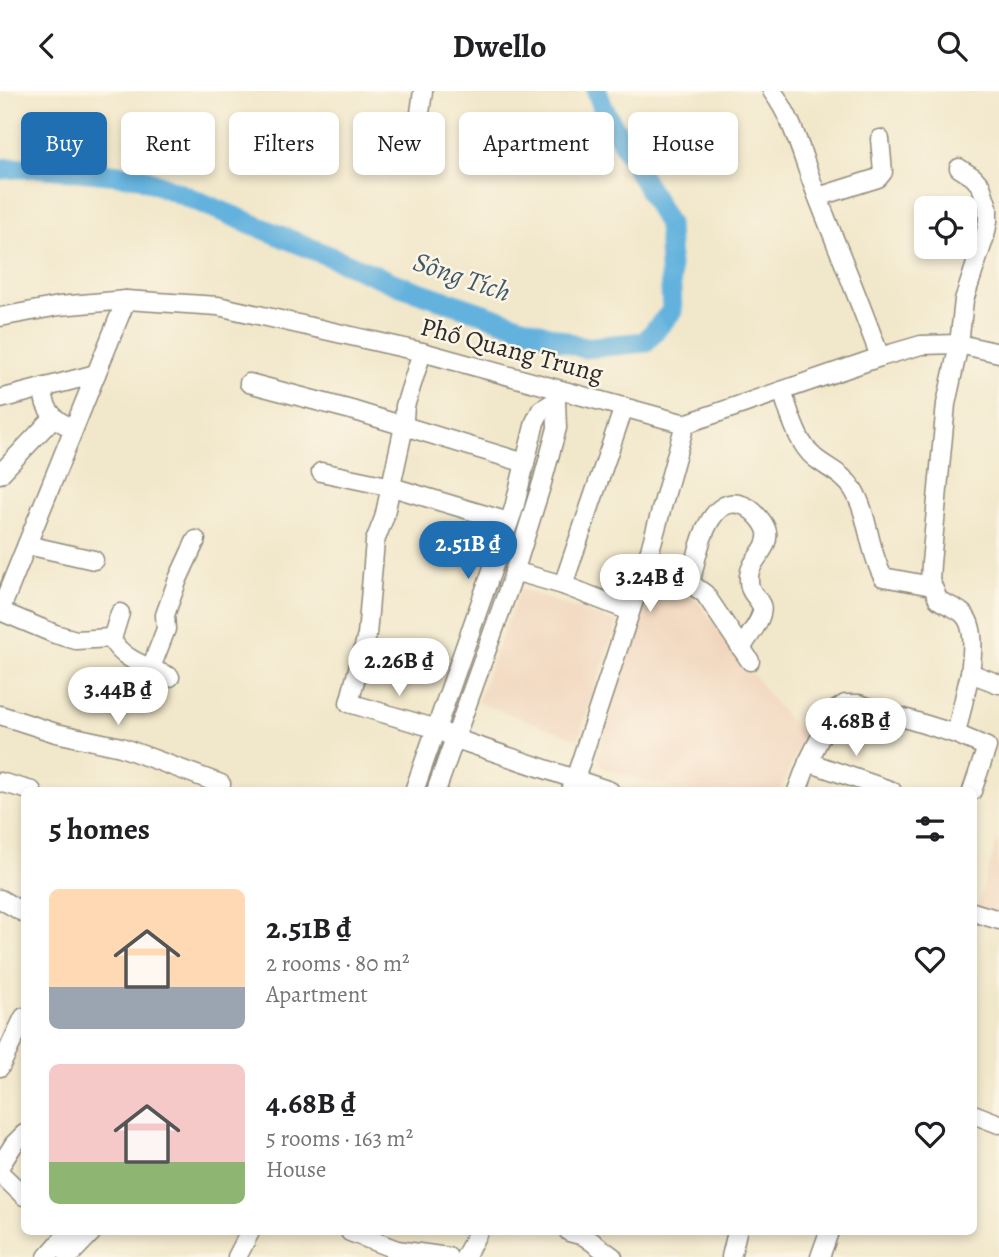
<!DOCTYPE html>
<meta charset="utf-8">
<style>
:root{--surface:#fff;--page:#f6f6f6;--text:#202124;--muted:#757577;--accent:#1f6fb2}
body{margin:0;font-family:Alegreya,serif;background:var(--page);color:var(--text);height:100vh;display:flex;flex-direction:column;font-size:26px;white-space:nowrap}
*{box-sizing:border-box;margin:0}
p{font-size:23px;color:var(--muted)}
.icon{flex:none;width:38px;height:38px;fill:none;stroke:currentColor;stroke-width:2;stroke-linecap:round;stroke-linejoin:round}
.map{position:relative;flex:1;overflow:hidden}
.side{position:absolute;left:21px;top:696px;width:956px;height:448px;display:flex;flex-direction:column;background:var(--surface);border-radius:10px;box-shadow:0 4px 10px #0003}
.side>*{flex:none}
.banner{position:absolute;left:21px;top:21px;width:957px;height:63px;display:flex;gap:14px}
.controls{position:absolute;left:914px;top:105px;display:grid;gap:14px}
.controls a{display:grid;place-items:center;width:63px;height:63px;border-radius:10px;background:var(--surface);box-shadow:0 4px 10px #0003;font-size:35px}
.price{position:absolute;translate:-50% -60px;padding:0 16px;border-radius:24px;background:#fff;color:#222;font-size:23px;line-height:46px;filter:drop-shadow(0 2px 4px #0008)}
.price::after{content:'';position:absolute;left:50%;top:42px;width:21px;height:16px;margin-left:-10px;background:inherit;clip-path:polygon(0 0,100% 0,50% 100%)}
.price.active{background:var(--accent);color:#fff}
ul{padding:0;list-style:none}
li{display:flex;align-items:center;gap:21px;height:175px;padding:0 28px}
li span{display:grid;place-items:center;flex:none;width:196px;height:140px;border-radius:10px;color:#555}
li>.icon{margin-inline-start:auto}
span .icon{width:84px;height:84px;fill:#fffc;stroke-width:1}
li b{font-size:30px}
h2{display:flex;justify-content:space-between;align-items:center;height:84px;padding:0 28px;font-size:30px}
.tag{padding:0 24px;border-radius:10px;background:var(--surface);box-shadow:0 4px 10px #0003;font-size:24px;line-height:63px}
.tag.active{background:var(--accent);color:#fff}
header{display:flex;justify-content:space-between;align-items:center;height:91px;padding:0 28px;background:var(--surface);font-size:32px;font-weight:600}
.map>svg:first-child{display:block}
</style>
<header><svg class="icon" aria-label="back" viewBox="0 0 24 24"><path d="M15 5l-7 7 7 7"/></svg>Dwello<svg class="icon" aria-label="search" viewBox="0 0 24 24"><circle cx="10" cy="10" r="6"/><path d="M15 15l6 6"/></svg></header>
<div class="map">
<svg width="999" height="1166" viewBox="0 0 999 1166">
<rect width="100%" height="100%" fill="#fcf5e5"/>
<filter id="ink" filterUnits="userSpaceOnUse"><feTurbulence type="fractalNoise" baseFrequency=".0143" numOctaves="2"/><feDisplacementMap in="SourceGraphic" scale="14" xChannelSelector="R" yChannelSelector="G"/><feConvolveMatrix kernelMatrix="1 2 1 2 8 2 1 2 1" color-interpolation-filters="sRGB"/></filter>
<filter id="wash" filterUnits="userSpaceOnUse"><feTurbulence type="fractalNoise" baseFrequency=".00686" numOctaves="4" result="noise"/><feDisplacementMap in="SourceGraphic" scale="28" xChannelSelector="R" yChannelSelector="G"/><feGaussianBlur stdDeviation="1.57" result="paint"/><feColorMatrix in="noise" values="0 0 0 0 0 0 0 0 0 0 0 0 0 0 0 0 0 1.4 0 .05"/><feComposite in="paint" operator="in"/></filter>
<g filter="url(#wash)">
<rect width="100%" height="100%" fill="#f1e7ca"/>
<g fill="#f1d5bd">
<polygon points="653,489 697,510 792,634 805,642 780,700 677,700 603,677 597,667"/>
<polygon points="520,498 617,532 578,648 477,611"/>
<polygon points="999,745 999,835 973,827"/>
</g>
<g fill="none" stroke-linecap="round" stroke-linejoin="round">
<polyline stroke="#64b2de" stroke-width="21" points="0,78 38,76 140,86 398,194 584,257 645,251 672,220 668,133 603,17 597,0"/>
</g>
</g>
<g filter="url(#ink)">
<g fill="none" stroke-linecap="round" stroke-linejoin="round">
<defs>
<g id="minor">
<path d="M772,0c21,28 29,61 41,94 22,57 46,114 67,172"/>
<polyline points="418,37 423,0"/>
<path d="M959,77l14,9 8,9 7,21v14l-3,15 -21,64 -5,44 -13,60 -15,159 -1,17 8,19c7,6 17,8 24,14 15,12 10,43 8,60l29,11"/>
<polyline points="818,106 878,87 883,81 880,48"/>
<path d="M126,209l-126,311 55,23 21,6 35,-2c10,22 38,29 59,39"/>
<polyline points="0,226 59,215 126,209 218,215 422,261 685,333 880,266 921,254 959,253 999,262"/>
<polyline points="422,261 405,315 403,340 384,427 375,450 367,544 349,612 437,638 456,648 610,700"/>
<polyline points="249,292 355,320 525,372"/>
<path d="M45,296c-4,16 6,30 19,37"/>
<path d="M782,300c8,22 14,51 33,67 14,11 28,16 38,31 16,26 15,60 30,88l49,9"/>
<polyline points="0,308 96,283"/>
<polyline points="321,381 392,396 509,431"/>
<polyline points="0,383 54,326"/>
<polyline points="27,454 94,469"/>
<polyline points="647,470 679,484 705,503 750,570"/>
<polyline points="514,480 563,494 630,520"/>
<path d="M691,490c5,-23 17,-94 56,-74 8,5 18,16 20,25 3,17 -17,28 -18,44 -1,18 7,18 12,29 5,10 -14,34 -20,43"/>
<polyline points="563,494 624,316"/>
<polyline points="112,548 120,522"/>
<polyline points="151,577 166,538 165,524 178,488 196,449"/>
<polyline points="0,624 56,642 121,656 221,693"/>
<polyline points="956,643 970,582"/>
<polyline points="808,671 892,700"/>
<polyline points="0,691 32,700"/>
<polyline points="414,700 514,417 535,331 541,319 556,310"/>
<polyline points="436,700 512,488 542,392 557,337 556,310 560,299"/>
<polyline points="571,700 647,470 685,333"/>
<polyline points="797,700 808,671 833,621 845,613 859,613 956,643 987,656 972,700"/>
<polyline points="0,808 24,822"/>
<polyline points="973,821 999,829"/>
<polyline points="0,976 24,926"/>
<polyline points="973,1023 999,1033"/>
<polyline points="0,1075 14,1053 24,1043"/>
<polyline points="0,1082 24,1105"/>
<polyline points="350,1141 397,1159 448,1166"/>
<polyline points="569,1141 584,1145 613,1166"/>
<polyline points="47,1166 69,1141"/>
<polyline points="68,1166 92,1141"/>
<polyline points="237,1166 250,1141"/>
<polyline points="465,1166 478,1141"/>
<polyline points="731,1166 737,1141"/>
<polyline points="820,1166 829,1141"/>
</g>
</defs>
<use href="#minor" stroke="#8e897a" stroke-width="21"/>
<use href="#minor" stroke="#fff" stroke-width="18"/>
</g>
</g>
<g text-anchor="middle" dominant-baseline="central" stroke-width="5" stroke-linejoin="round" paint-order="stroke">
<g font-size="26" fill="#2b2b2b" stroke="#fcf5e5">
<text transform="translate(512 259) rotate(15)">Phố Quang Trung</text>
</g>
<g font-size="28" font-style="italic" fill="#3f5a6a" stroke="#fcf5e5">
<text transform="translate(462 186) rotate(19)">Sông Tích</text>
</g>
</g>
</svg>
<div class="controls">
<a><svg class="icon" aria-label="locate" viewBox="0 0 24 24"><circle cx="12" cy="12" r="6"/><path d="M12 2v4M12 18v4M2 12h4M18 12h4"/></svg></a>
</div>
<b class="price active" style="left:468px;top:490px">2.51B ₫</b>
<b class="price" style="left:650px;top:523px">3.24B ₫</b>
<b class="price" style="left:399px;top:607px">2.26B ₫</b>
<b class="price" style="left:118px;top:636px">3.44B ₫</b>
<b class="price" style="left:856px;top:667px">4.68B ₫</b>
<div class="banner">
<a class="tag active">Buy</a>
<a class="tag">Rent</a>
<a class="tag">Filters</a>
<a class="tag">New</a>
<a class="tag">Apartment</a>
<a class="tag">House</a>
</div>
<section class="side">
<h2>5 homes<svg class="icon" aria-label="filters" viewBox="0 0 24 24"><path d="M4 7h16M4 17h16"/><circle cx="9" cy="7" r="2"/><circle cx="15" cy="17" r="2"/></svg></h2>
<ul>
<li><span style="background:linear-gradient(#ffd9b3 70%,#9aa5b1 0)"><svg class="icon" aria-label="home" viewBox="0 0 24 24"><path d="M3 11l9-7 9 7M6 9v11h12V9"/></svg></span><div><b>2.51B ₫</b><p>2 rooms · 80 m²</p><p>Apartment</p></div><svg class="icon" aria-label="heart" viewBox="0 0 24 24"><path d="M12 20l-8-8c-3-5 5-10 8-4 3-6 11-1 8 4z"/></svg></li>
<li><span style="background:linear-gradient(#f6c9c9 70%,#8fb573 0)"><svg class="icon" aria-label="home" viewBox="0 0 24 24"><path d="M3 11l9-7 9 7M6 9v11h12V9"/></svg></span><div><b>4.68B ₫</b><p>5 rooms · 163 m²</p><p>House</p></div><svg class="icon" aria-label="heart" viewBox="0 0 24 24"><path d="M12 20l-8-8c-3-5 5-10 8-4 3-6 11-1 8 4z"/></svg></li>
</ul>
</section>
</div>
